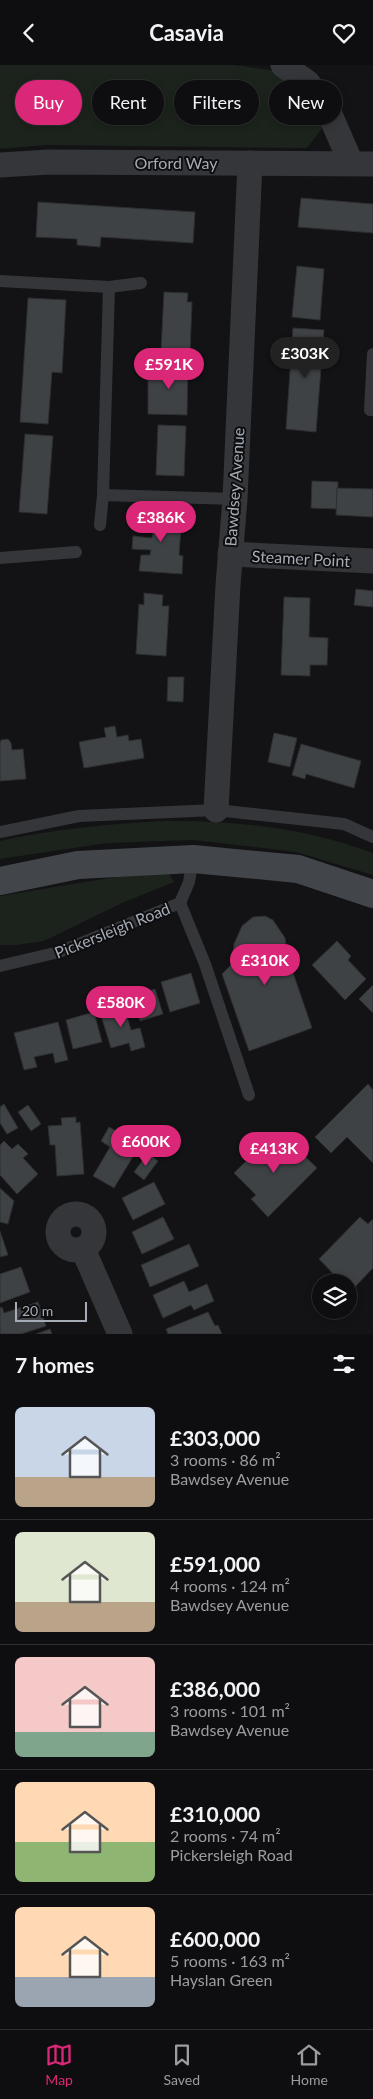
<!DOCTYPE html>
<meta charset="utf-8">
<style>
:root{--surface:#0e0e10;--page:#1c1c1e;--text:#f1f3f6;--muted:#9b9c9f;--line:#2e2e30;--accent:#db2777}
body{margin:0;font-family:Lato,sans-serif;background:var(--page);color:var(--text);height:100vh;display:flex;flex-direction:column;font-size:19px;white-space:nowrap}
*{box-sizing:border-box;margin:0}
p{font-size:16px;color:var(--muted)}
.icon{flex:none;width:28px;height:28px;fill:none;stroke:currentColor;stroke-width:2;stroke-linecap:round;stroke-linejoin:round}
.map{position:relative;height:1269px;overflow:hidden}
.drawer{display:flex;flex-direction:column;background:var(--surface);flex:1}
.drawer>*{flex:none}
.guide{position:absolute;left:15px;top:15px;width:344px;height:45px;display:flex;gap:10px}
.fabs{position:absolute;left:312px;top:1209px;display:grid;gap:10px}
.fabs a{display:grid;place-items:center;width:45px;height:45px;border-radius:50%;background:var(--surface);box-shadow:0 2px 8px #0003,0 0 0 1px var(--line);font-size:25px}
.scale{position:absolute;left:15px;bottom:12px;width:72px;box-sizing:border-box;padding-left:5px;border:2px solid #a5acb5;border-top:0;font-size:14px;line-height:18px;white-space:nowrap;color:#a5acb5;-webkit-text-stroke:4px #0e0e10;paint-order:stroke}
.price{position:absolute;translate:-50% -42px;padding:0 11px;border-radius:18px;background:var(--accent);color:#fff;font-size:16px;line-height:32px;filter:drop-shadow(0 1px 2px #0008)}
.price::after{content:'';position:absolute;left:50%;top:30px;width:15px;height:11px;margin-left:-8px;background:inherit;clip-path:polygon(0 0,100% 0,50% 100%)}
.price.on{background:#222;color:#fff}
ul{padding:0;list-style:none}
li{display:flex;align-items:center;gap:15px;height:125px;padding:0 15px}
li+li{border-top:1px solid var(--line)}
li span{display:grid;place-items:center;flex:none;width:140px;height:100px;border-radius:8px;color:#555}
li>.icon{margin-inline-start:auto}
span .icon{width:60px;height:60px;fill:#fffc;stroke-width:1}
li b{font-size:21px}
h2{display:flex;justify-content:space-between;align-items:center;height:60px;padding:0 15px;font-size:21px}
.tag{padding:0 18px;border-radius:22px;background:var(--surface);box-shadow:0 2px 8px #0003,0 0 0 1px var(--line);font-size:18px;line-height:45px}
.tag.on{background:var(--accent);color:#fff}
header{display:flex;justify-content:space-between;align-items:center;height:65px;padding:0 15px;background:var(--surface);font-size:22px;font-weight:700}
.tabs{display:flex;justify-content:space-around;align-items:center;height:70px;border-top:1px solid var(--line);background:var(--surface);font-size:14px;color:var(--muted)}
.tabs a{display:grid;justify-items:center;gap:2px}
.tabs .on{color:var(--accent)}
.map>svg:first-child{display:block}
</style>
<header><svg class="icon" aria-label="back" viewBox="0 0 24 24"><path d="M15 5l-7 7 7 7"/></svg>Casavia<svg class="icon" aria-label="heart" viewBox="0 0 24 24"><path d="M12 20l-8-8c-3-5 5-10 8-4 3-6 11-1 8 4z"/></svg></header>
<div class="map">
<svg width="373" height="1269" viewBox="0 0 373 1269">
<rect width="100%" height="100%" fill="#131315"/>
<g fill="#1b231c">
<polygon points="0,0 235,0 283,7 311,40 323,62 307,83 46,80 0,84"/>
<path d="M163,756c71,-1 144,7 210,32v22l-77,-23 -102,-12 -87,3 -107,16v-18c54,-12 108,-17 163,-20z"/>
<polygon points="140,808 169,809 174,817 122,838 44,876 16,880 0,880 0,831"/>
</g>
<g fill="#3f4245" stroke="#2d2e31">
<polygon points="301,133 373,139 373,168 298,162"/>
<polygon points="38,137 195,147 193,178 101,172 100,182 77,180 77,174 36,172"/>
<polygon points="297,201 324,204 320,255 292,252"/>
<polygon points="164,227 188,228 187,237 192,237 190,288 161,287"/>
<polygon points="28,233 66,235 62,308 52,307 48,359 20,357"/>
<polygon points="293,263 324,265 316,367 286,364"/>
<polygon points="160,297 188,298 187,350 148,349 148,312 160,313"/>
<polygon points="158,360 186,361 184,411 156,410"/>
<polygon points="25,369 53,371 47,449 19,447"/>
<polygon points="312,416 338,417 337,444 311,443"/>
<polygon points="337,423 373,424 373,452 336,450"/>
<polygon points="140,445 182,448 179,490 183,491 182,509 139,506 141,490 150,490 151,485 132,484 133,471 152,473 154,456 140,455"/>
<polygon points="356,524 373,526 373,542 354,540"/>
<polygon points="144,528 163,530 162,541 169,541 166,591 136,589 139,539 144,540"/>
<polygon points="284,532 310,533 309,572 328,573 327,600 310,600 310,611 281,610"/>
<polygon points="168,612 184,612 183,637 167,636"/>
<polygon points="115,661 117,672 128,670 129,676 141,674 144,693 84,703 79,677 106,672 104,663"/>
<polygon points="274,668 297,673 290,702 268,697"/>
<polygon points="8,674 11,678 12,685 23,684 26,714 0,716 0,678 1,675"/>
<polygon points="301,679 361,696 354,723 306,709 305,714 292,710"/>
<polygon points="265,851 273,855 285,873 288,893 312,963 249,986 222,909 235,896 233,892 234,879 242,861 253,852"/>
<polygon points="337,876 351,891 348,895 366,914 345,935 312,900"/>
<polygon points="191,908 200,938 170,947 161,917"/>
<polygon points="373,920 373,948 359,934"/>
<polygon points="155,924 163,949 140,956 132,931"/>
<polygon points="123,937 131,965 140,963 145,982 131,986 129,978 111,983 99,944"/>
<polygon points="94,947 102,977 73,984 66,955"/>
<polygon points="58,957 68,995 55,998 53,988 34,992 37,1002 24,1005 14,968"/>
<polygon points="368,1019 373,1025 373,1098 347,1072 331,1088 315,1072"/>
<polygon points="4,1039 18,1063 7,1069 0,1058 0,1042"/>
<polygon points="28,1040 41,1059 31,1066 18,1047"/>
<polygon points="76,1052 76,1058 80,1057 84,1109 57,1111 55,1080 50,1080 48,1061 62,1060 61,1053"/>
<polygon points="109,1062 140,1080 114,1123 93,1111 110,1082 101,1076"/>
<polygon points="273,1070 291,1089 297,1084 317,1103 268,1152 251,1134 256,1130 234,1108"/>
<polygon points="4,1076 12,1084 18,1079 28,1089 23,1093 38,1109 17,1129 0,1110 0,1080"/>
<polygon points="148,1088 158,1096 144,1115 134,1107"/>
<polygon points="154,1117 165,1139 133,1155 122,1133"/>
<polygon points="0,1123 14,1136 8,1159 0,1157"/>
<polygon points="163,1152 174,1174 142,1189 132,1167"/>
<polygon points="360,1152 368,1159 373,1154 373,1203 351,1226 349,1218 342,1218 319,1194"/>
<polygon points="0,1166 8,1190 0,1192"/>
<polygon points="189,1179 199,1201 150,1222 141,1200"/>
<polygon points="21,1202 30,1227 0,1238 0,1209"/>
<polygon points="184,1216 189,1227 207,1219 214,1236 194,1245 191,1240 163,1253 153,1230"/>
<polygon points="38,1237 46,1261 21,1269 0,1269 0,1243 2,1242 4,1248"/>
<polygon points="208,1247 215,1261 218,1260 222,1269 168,1269 166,1264"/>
<polygon points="50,1264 52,1269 36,1269"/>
</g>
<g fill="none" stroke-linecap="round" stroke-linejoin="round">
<g stroke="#34363a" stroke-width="12">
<polyline points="0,216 109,222 141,218"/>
<polyline points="373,289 370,345 373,345"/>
<polyline points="103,430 235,434"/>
<polyline points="100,460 103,430 109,222"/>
<polyline points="0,493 76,487"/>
<polyline points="0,767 79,751 216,745 344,759 373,772"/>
<polyline points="180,838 205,899 249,1030"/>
<polyline points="0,901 59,887 180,838 189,817 193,794"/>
</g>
<g stroke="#34363a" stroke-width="25">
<polyline points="283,0 308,18 328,45 351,98"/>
<polyline points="0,100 49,97 373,99"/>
<polyline points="230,489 373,496"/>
<polyline points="216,745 228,520 235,434 250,98"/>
<circle cx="76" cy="1167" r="18"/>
<polyline points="83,1184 120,1269"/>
</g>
<polyline stroke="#42454a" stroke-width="28" points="0,816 78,800 193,794 298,804 373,829"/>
</g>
<g text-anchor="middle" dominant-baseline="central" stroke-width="4" stroke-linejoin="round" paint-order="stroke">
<g font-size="16" fill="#a5acb5" stroke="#0e0e10">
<text x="176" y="97">Orford Way</text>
<text transform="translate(234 422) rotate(-86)">Bawdsey Avenue</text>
<text transform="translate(301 493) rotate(3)">Steamer Point</text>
<text transform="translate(112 865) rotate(-22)">Pickersleigh Road</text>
</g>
</g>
</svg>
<div class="fabs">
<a><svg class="icon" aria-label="layers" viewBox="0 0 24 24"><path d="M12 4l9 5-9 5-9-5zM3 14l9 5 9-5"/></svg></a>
</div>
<div class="scale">20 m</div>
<b class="price on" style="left:305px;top:314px">£303K</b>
<b class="price" style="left:169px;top:325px">£591K</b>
<b class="price" style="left:161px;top:478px">£386K</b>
<b class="price" style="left:265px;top:921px">£310K</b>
<b class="price" style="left:121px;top:963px">£580K</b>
<b class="price" style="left:146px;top:1102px">£600K</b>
<b class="price" style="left:274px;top:1109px">£413K</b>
<div class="guide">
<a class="tag on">Buy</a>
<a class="tag">Rent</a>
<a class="tag">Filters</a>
<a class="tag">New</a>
</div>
</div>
<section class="drawer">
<h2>7 homes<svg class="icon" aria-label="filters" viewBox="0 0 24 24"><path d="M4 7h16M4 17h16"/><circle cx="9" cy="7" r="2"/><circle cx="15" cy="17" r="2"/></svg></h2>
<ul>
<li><span style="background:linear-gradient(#c9d6e8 70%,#b9a48a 0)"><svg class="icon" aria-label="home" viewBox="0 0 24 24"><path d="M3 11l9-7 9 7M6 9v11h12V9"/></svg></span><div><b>£303,000</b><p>3 rooms · 86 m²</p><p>Bawdsey Avenue</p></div></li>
<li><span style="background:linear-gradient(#dfe7d0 70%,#b9a48a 0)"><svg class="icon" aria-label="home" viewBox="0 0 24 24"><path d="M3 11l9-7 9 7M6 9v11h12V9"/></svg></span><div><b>£591,000</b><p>4 rooms · 124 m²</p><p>Bawdsey Avenue</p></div></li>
<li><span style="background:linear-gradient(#f6c9c9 75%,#7fa58c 0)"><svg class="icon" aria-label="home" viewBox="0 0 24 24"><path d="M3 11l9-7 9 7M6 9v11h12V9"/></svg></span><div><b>£386,000</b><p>3 rooms · 101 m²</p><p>Bawdsey Avenue</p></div></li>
<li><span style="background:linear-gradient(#ffd9b3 60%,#8fb573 0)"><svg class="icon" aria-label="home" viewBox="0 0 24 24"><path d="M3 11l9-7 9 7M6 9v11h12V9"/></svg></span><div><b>£310,000</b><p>2 rooms · 74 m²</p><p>Pickersleigh Road</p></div></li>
<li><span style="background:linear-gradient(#ffd9b3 70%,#9aa5b1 0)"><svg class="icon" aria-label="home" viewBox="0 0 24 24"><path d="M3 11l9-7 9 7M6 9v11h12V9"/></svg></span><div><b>£600,000</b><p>5 rooms · 163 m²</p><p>Hayslan Green</p></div></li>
</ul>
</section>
<nav class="tabs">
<a class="on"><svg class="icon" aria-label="map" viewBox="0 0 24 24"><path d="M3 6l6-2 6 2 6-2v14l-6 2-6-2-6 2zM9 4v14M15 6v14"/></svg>Map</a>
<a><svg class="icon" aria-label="saved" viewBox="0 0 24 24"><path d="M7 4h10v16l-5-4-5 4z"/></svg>Saved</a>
<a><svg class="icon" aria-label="home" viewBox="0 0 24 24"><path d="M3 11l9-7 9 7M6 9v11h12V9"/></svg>Home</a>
</nav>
